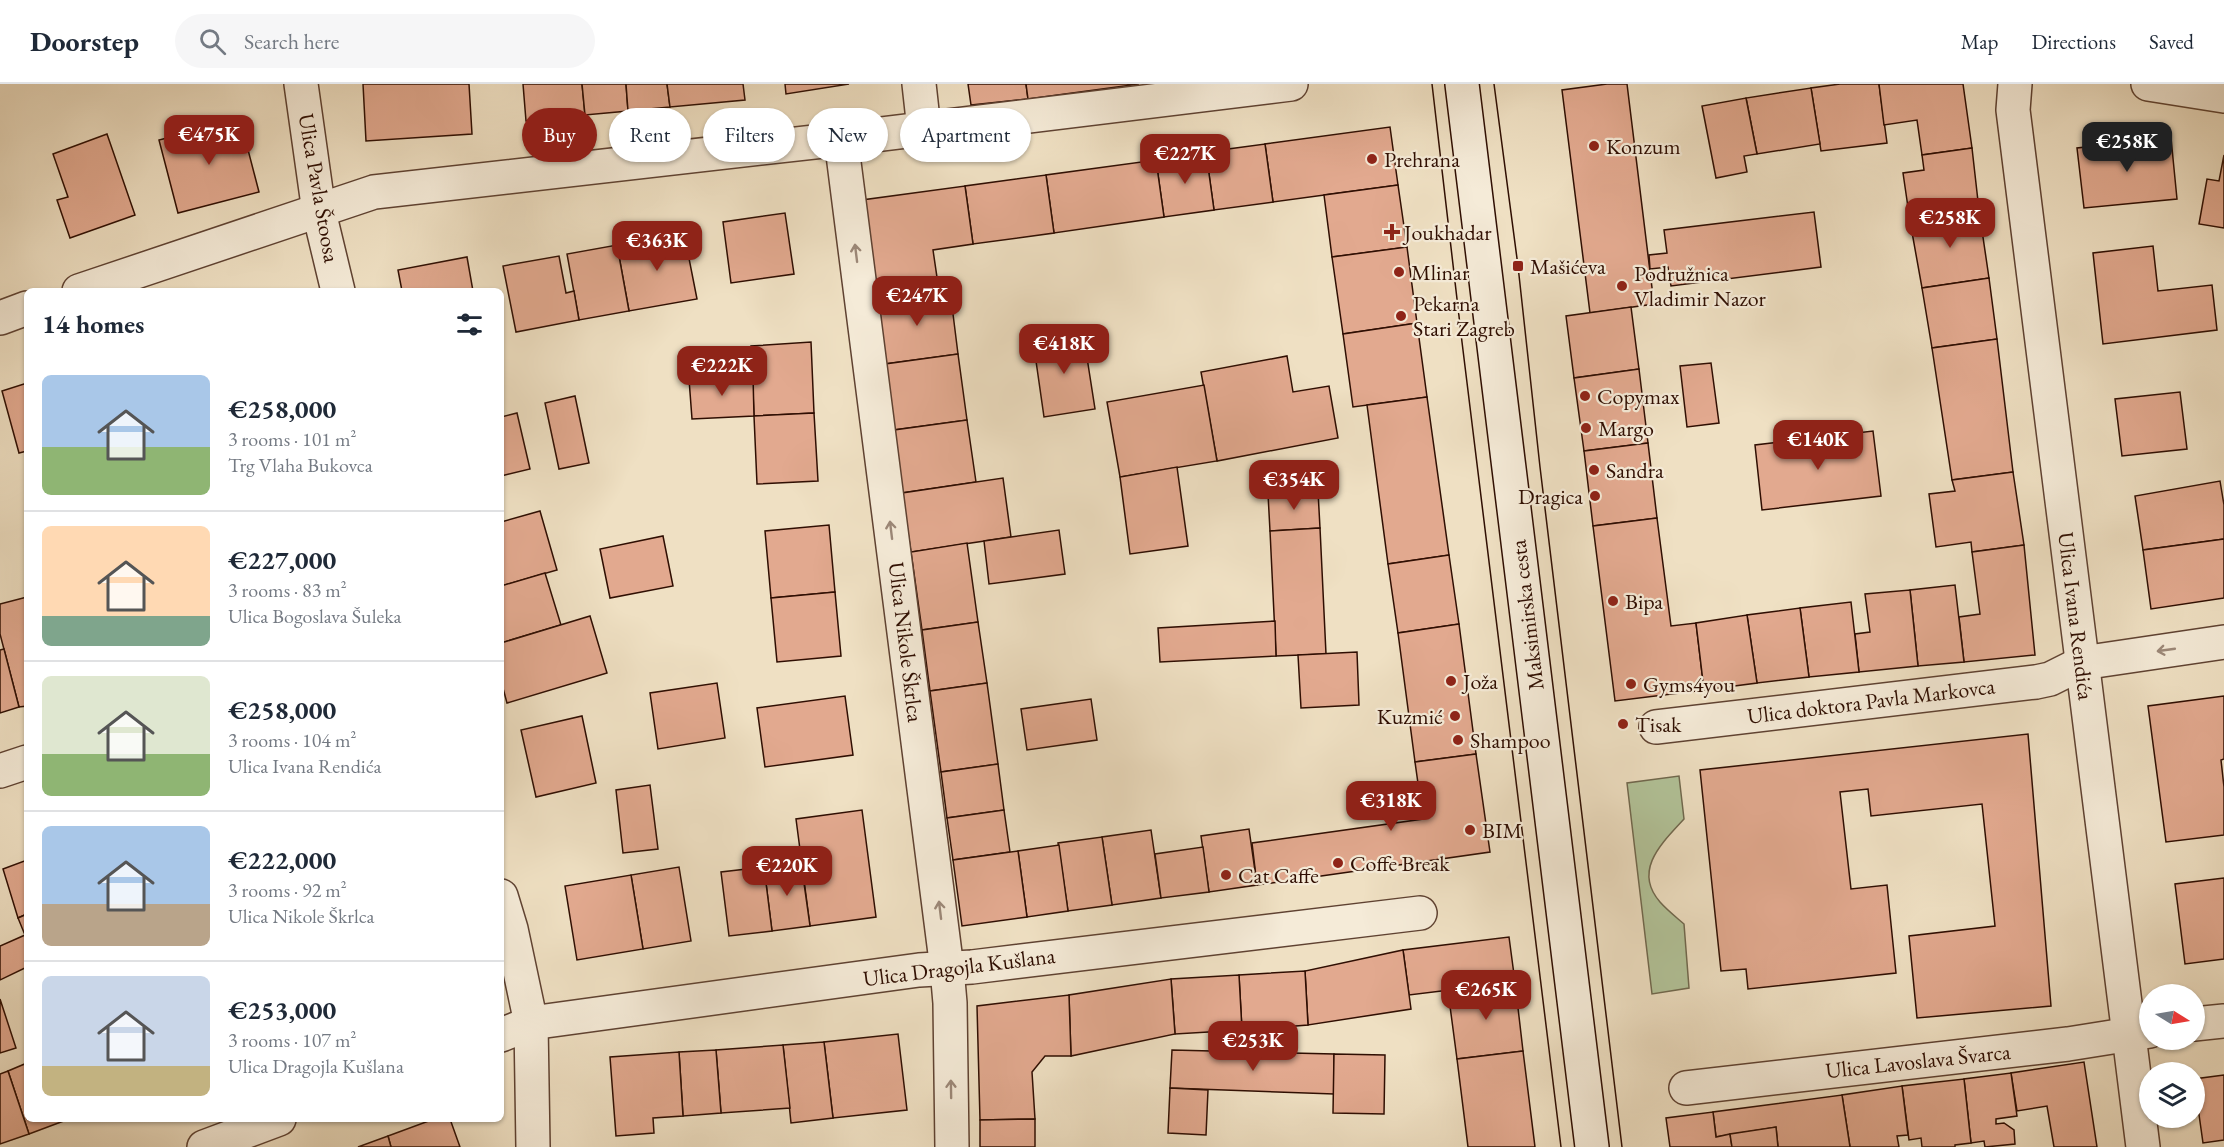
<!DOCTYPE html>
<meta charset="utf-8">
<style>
:root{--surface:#fff;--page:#f6f6f7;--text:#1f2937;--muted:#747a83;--line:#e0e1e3;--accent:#8f2418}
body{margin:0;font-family:"EB Garamond",serif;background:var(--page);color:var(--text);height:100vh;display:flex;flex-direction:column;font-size:22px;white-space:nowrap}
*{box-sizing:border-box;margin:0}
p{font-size:20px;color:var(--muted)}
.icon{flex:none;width:33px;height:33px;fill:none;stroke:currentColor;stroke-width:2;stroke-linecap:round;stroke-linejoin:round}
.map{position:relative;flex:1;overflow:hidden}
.drawer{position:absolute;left:24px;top:204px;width:480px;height:834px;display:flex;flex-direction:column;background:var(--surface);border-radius:9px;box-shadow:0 2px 4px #0004}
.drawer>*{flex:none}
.guide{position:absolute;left:522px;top:24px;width:570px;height:54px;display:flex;gap:12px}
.needle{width:39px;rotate:101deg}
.tools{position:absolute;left:2139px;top:900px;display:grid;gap:12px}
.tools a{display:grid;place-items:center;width:66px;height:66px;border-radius:50%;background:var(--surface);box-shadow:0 2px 4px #0004;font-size:30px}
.price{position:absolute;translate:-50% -51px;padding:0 14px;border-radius:12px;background:var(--accent);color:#fff;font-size:20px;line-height:39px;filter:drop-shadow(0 2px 3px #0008)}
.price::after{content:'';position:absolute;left:50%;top:36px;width:18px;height:14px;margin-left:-9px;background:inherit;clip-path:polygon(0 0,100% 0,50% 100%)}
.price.on{background:#222;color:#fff}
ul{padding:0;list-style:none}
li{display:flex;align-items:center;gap:18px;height:150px;padding:0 18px}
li+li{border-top:2px solid var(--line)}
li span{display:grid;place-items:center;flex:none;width:168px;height:120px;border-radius:9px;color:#555}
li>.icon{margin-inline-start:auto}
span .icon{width:72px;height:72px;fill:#fffc;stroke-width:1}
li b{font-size:26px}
h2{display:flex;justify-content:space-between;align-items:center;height:72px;padding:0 18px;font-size:26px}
.pill{padding:0 21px;border-radius:27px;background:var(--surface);box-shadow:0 2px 4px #0004;font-size:21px;line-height:54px}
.pill.on{background:var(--accent);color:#fff}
header{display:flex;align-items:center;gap:36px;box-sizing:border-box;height:84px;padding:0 30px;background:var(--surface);border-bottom:2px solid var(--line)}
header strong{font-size:28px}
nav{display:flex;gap:33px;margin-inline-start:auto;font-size:21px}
.search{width:420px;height:54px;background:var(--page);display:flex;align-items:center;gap:15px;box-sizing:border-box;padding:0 21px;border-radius:33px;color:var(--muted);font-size:22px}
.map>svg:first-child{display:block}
</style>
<header>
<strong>Doorstep</strong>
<div class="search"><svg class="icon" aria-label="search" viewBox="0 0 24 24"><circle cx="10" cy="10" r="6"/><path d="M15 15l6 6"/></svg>Search here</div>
<nav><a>Map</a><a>Directions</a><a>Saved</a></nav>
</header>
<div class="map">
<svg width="2224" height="1063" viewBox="0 0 2224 1063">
<rect width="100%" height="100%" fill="#efe0c3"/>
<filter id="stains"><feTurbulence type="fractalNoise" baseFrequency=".00333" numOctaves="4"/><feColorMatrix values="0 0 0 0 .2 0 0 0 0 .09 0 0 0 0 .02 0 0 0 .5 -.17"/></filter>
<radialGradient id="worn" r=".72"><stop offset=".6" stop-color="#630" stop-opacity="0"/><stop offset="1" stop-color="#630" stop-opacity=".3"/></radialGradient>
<path fill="#b2c399" stroke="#70684e" stroke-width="1.5" d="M1679,692l5,43c-21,23 -52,51 -24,83 7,8 16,15 24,22l5,64 -37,6 -25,-211z"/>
<g fill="#e2a98f" stroke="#2f0e02" stroke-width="1.5">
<polygon points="363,0 469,0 472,50 366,57"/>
<polygon points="523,0 582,0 585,31 526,37"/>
<polygon points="582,0 626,0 628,27 585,31"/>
<polygon points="626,0 667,0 670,23 628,27"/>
<polygon points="667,0 743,0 745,16 670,23"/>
<polygon points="785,0 849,0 786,10"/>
<polygon points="968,0 1026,0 1028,15 971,21"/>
<polygon points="1026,0 1139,0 1028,15"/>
<polygon points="1607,0 1627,0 1654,220 1590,229 1562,6"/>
<polygon points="1840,0 1879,0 1887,59 1821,67 1811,4"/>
<polygon points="1879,0 1963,0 1972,64 1922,71 1917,36 1884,41"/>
<polygon points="1811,4 1820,60 1757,70 1746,14"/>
<polygon points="1746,14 1757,70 1744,72 1747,88 1716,94 1702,22"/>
<polygon points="240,35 259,108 178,129 159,56"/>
<polygon points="1390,43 1398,101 1273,118 1265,60"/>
<polygon points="107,50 135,131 70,154 57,116 68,113 53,70"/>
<polygon points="2171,54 2177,115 2084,124 2077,64"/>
<polygon points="1265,60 1273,118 1214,126 1206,68"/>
<polygon points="1972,64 1979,126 1910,137 1903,89 1924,86 1922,71"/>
<polygon points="1206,68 1214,126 1164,133 1156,76"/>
<polygon points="2224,71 2224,144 2199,140 2207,95 2219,97"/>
<polygon points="1156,76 1164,133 1054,149 1046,91"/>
<polygon points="1046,91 1054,149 973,160 965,102"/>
<polygon points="1398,101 1407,163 1332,173 1324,111"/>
<polygon points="965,102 973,160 933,166 939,207 876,217 862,116"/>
<polygon points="1979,126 1989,194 1922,204 1910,137"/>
<polygon points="1814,128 1821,183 1671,202 1668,183 1650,185 1649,171 1667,169 1664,146"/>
<polygon points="785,129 794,190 731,199 723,138"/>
<polygon points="684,149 697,215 629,227 617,161"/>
<polygon points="617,161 629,227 579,236 567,170"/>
<polygon points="2153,162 2158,207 2212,201 2217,246 2103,260 2093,169"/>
<polygon points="1407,163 1417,239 1343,250 1332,173"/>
<polygon points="559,172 566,209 574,207 579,236 516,248 503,182"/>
<polygon points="467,173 473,207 402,207 398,186"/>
<polygon points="1989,194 1997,255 1932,264 1922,204"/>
<polygon points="950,206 958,270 885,280 876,217"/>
<polygon points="1631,223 1639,285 1574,294 1566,232"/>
<polygon points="1417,239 1427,313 1353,323 1343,250"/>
<polygon points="1083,248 1095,325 1044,333 1033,256"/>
<polygon points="1997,255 2013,388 1952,396 1932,264"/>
<polygon points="811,258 814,329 754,332 751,262"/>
<polygon points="958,270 967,336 894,346 885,280"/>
<polygon points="1287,272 1293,308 1329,302 1338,354 1217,377 1201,288"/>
<polygon points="1711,279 1719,339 1687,343 1680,282"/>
<polygon points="1639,285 1648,359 1584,367 1574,294"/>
<polygon points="753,292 754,332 692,335 689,295"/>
<polygon points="27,299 27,367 19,369 2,307"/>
<polygon points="1204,301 1217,377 1120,393 1107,318"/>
<polygon points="2180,308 2187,365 2122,372 2115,315"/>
<polygon points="575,312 589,379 559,385 545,319"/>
<polygon points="1427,313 1449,471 1388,480 1367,321"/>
<polygon points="517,329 530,385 501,392 501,333"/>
<polygon points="814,329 818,397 757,400 754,332"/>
<polygon points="967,336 976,398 902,409 894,346"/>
<polygon points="1873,347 1881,412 1762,426 1755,361"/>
<polygon points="1648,359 1657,434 1593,442 1584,367"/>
<polygon points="1177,383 1188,462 1130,470 1120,393"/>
<polygon points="2013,388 2024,461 1972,468 1971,458 1936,463 1929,410 1955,407 1952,396"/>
<polygon points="1003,394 1011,453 911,468 902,409"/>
<polygon points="2220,397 2224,421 2224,455 2143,466 2135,412"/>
<polygon points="1318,407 1320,444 1270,447 1268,410"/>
<polygon points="540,427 557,486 501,502 501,438"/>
<polygon points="1657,434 1671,542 1696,539 1704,606 1615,617 1593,442"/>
<polygon points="829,441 835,508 771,514 765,447"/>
<polygon points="1320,444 1326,570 1276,572 1270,447"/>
<polygon points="1059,446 1065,490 989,500 984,457"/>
<polygon points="663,452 673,502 610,514 600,465"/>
<polygon points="2224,455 2224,514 2151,525 2143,466"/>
<polygon points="967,459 978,538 922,546 911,468"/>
<polygon points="2024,461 2035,571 1964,578 1959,533 1980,530 1972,468"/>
<polygon points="1449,471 1459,540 1398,549 1388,480"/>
<polygon points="545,489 561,541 501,559 501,502"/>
<polygon points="1955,501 1964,578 1918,582 1910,506"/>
<polygon points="1910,506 1918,582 1859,588 1855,550 1870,548 1865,510"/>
<polygon points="835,508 841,572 777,578 771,514"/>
<polygon points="27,513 27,622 19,623 0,550 0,520"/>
<polygon points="1851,518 1859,588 1809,593 1800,524"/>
<polygon points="1800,524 1809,593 1757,599 1747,531"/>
<polygon points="1747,531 1757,599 1704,606 1696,539"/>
<polygon points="590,532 607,589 507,619 501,597 501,559"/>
<polygon points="1275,537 1276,572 1160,578 1158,544"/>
<polygon points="978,538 987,599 930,607 922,546"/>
<polygon points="1459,540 1476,670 1415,678 1398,549"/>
<polygon points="4,565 19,623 0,629 0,566"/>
<polygon points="1357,568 1359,621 1301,624 1298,571"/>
<polygon points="717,599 725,654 658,665 650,609"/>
<polygon points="987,599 998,680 941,688 930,607"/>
<polygon points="845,612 853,671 765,683 757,624"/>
<polygon points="2224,612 2224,675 2221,676 2224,703 2224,751 2166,758 2148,622"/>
<polygon points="1091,615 1097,656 1027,666 1021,625"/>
<polygon points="582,632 596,699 536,713 521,646"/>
<polygon points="2028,650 2051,922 1917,934 1909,852 1995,842 1982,720 1871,732 1868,705 1840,708 1851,805 1887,801 1896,889 1748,905 1746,885 1721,887 1700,686"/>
<polygon points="1476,670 1490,768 1257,801 1252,759 1423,735 1415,678"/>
<polygon points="998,680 1004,726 947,734 941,688"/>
<polygon points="650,701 658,765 623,769 616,706"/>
<polygon points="862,726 876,833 810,842 796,735"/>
<polygon points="1004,726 1010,768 953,776 947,734"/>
<polygon points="1249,745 1257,801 1209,808 1201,752"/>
<polygon points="1151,746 1161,814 1112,821 1102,753"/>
<polygon points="1102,753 1112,821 1068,827 1058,759"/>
<polygon points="1059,761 1068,827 1027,833 1018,767"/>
<polygon points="1203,763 1209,808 1161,814 1155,770"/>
<polygon points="1018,767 1027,833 962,842 953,776"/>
<polygon points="27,776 27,830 18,834 3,785"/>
<polygon points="801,778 810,842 772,847 764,783"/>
<polygon points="679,783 691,857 643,865 631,791"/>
<polygon points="764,783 772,847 729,852 721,788"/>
<polygon points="631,791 643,865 577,876 565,802"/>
<polygon points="2224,794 2224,875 2185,880 2175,800"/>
<polygon points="27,830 27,883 0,896 0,862 25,851 18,834"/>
<polygon points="1509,853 1515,898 1409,911 1403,866"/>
<polygon points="1403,866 1411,925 1308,941 1305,887"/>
<polygon points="1305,887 1308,941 1242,946 1239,891"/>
<polygon points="1239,891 1242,946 1175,950 1171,895"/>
<polygon points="1171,895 1175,950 1071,972 1069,911"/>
<polygon points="1515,898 1523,967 1457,975 1448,907"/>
<polygon points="1069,911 1071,972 1045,972 1032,988 1035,1035 980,1036 977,922"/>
<polygon points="0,915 16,964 0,969"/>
<polygon points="898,950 907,1026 833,1034 824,958"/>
<polygon points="824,958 833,1034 791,1039 783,961"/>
<polygon points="783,961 790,1024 721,1029 716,966"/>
<polygon points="716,966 721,1029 683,1032 679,968"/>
<polygon points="1172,966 1334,970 1334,1010 1170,1004"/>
<polygon points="1523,967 1535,1063 1468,1063 1457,975"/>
<polygon points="679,968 683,1032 653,1034 654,1049 616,1052 610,973"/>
<polygon points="1334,970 1385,971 1384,1030 1333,1029"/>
<polygon points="2084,978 2097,1063 2054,1063 2047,1022 2017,1027 2011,989"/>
<polygon points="27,979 27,1035 69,1035 29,1050 8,987"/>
<polygon points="8,987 29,1050 0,1060 0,990"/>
<polygon points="2011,989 2017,1032 1996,1035 1996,1040 2004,1039 2014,1046 2015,1060 1985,1063 1984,1057 1971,1059 1964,995"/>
<polygon points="2224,991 2224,1056 2203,1059 2194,995"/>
<polygon points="1964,995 1971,1059 1955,1061 1955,1063 1922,1063 1921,1054 1909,1056 1902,1002"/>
<polygon points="1902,1002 1908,1051 1897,1052 1899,1063 1850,1063 1842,1011"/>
<polygon points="1170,1004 1208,1006 1206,1051 1168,1049"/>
<polygon points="1842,1011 1850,1063 1778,1063 1776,1043 1716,1053 1713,1028"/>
<polygon points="1713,1028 1716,1053 1730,1050 1732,1063 1670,1063 1666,1034"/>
<polygon points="434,1035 450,1035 460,1063 391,1063 388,1052"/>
<polygon points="1035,1035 1035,1063 980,1063 980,1036"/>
<polygon points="1776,1043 1778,1063 1732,1063 1730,1050"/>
<polygon points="388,1052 391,1063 358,1063"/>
</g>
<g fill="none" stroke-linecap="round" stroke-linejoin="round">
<defs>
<g id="minor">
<polyline points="919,0 924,45"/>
<polyline points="2015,0 2013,26 2143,1063"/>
<polyline points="2148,0 2224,12"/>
<polyline points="841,55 947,885 950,919 952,1063"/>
<polyline points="79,207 374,108 841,55 1291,0"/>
<polyline points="0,234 27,224"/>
<polyline points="1656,643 2036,598 2050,595 2082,579 2224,558"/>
<polyline points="0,687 27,678"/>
<polyline points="531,939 919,886 972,883 1420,829"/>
<polyline points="2194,940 2224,937"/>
<polyline points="1686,1004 2068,960 2150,947"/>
</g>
<g id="tertiary">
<polyline points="301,0 319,128 338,207"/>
<polyline points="501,812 511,845 531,939 533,1063"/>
<polyline points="501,951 531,939"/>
<polyline points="204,1063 279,1035"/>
</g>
<polyline id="secondary" points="1462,0 1592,1063"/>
</defs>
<use href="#minor" stroke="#5f4232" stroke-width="36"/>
<use href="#tertiary" stroke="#5f4232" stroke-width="36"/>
<use href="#secondary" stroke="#2f0e02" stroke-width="36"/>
<use href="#minor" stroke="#f5ebd8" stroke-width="33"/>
<use href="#tertiary" stroke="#f5ebd8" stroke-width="33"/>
<use href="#secondary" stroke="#f5ebd8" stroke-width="33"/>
<g stroke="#2f0e02" stroke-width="1.5">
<polyline points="1432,0 1462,258 1561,1063"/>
<polyline points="1494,0 1518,182 1540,383 1622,1063"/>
</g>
</g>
<defs><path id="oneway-shaft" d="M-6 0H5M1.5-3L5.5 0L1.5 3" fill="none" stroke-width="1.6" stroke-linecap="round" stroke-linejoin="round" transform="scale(1.5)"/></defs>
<g stroke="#9c8878">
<use href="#oneway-shaft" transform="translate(856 169) rotate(-97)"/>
<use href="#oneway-shaft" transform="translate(891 446) rotate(-97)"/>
<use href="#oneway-shaft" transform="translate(2166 566) rotate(172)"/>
<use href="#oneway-shaft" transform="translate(940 826) rotate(-97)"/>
<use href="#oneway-shaft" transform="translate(951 1005) rotate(-91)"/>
</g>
<g fill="#8f2418" stroke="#f5ebd8" stroke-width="2">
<circle cx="1594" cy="62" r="6"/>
<circle cx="1372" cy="75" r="6"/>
<path d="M1389 139h6v6h6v6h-6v6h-6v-6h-6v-6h6z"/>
<rect x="1512" y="176" width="12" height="12" rx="3"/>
<circle cx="1399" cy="188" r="6"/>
<circle cx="1622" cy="202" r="6"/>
<circle cx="1401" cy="232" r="6"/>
<circle cx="1585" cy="312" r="6"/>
<circle cx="1586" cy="344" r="6"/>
<circle cx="1594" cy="386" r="6"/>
<circle cx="1595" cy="412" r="6"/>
<circle cx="1613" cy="517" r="6"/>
<circle cx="1451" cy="597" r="6"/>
<circle cx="1631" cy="600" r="6"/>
<circle cx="1455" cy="632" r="6"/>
<circle cx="1623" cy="640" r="6"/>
<circle cx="1458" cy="656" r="6"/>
<circle cx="1470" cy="746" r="6"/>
<circle cx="1338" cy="779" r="6"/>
<circle cx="1226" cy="791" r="6"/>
</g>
<g text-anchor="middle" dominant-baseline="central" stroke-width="4.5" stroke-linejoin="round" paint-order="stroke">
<g font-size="22" fill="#2f0e02" stroke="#f5ebd8" text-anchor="start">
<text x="1606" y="62">Konzum</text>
<text x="1384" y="75">Prehrana</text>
<text x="1404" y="148">Joukhadar</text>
<text x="1530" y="182">Mašićeva</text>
<text x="1411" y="188">Mlinar</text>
<text x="1634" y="189">Podružnica<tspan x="1634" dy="25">Vladimir Nazor</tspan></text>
<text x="1413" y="219">Pekarna<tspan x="1413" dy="25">Stari Zagreb</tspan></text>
<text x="1597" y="312">Copymax</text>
<text x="1598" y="344">Margo</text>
<text x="1606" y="386">Sandra</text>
<text x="1583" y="412" text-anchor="end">Dragica</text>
<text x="1625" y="517">Bipa</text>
<text x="1463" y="597">Joža</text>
<text x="1643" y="600">Gyms4you</text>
<text x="1443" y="632" text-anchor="end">Kuzmić</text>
<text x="1635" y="640">Tisak</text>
<text x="1470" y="656">Shampoo</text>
<text x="1482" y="746">BIM</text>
<text x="1350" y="779">Coffe Break</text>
<text x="1238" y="791">Cat Caffe</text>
</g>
<g font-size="22" fill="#2f0e02" stroke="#f5ebd8">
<text transform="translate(319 104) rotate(80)">Ulica Pavla Štoosa</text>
<text transform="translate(1527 531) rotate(-97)">Maksimirska cesta</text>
<text transform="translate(2076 532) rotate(83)">Ulica Ivana Rendića</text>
<text transform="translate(906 558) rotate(83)">Ulica Nikole Škrlca</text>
<text transform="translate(1871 617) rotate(-7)">Ulica doktora Pavla Markovca</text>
<text transform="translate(959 883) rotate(-7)">Ulica Dragojla Kušlana</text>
<text transform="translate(1918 977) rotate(-6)">Ulica Lavoslava Švarca</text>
</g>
</g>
<rect width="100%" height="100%" filter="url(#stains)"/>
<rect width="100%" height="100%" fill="url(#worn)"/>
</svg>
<div class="tools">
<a><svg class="needle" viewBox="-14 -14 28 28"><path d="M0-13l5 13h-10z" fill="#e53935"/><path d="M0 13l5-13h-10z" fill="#747a83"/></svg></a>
<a><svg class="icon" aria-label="layers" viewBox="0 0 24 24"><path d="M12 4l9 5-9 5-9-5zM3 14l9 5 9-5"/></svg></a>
</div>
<b class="price" style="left:209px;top:82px">€475K</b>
<b class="price on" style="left:2127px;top:89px">€258K</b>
<b class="price" style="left:1185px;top:101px">€227K</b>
<b class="price" style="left:1950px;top:165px">€258K</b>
<b class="price" style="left:657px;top:188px">€363K</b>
<b class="price" style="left:917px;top:243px">€247K</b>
<b class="price" style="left:1064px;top:291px">€418K</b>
<b class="price" style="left:722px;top:313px">€222K</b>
<b class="price" style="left:1818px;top:387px">€140K</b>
<b class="price" style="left:1294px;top:427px">€354K</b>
<b class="price" style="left:1391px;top:748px">€318K</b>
<b class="price" style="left:787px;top:813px">€220K</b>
<b class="price" style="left:1486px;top:937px">€265K</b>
<b class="price" style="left:1253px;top:988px">€253K</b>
<div class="guide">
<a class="pill on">Buy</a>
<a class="pill">Rent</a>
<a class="pill">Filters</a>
<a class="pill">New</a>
<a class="pill">Apartment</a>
</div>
<section class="drawer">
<h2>14 homes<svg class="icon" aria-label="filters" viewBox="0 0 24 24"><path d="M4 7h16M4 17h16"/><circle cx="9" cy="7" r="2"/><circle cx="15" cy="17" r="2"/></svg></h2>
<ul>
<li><span style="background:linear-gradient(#a9c7e8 60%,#8fb573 0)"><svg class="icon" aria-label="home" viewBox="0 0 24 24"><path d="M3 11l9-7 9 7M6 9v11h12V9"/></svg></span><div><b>€258,000</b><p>3 rooms · 101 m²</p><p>Trg Vlaha Bukovca</p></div></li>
<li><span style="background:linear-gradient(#ffd9b3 75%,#7fa58c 0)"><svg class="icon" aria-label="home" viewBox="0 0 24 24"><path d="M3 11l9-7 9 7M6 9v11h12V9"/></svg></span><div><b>€227,000</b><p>3 rooms · 83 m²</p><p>Ulica Bogoslava Šuleka</p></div></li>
<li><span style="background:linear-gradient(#dfe7d0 65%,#8fb573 0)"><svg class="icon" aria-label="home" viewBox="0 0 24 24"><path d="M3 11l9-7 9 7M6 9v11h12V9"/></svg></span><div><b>€258,000</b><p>3 rooms · 104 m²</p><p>Ulica Ivana Rendića</p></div></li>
<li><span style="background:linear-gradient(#a9c7e8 65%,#b9a48a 0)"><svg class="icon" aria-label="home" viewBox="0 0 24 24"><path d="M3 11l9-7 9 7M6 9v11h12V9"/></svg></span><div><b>€222,000</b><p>3 rooms · 92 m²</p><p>Ulica Nikole Škrlca</p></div></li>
<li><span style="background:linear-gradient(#c9d6e8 75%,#c2b280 0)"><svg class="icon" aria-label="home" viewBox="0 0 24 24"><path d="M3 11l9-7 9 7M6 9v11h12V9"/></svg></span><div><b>€253,000</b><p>3 rooms · 107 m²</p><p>Ulica Dragojla Kušlana</p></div></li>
</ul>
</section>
</div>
